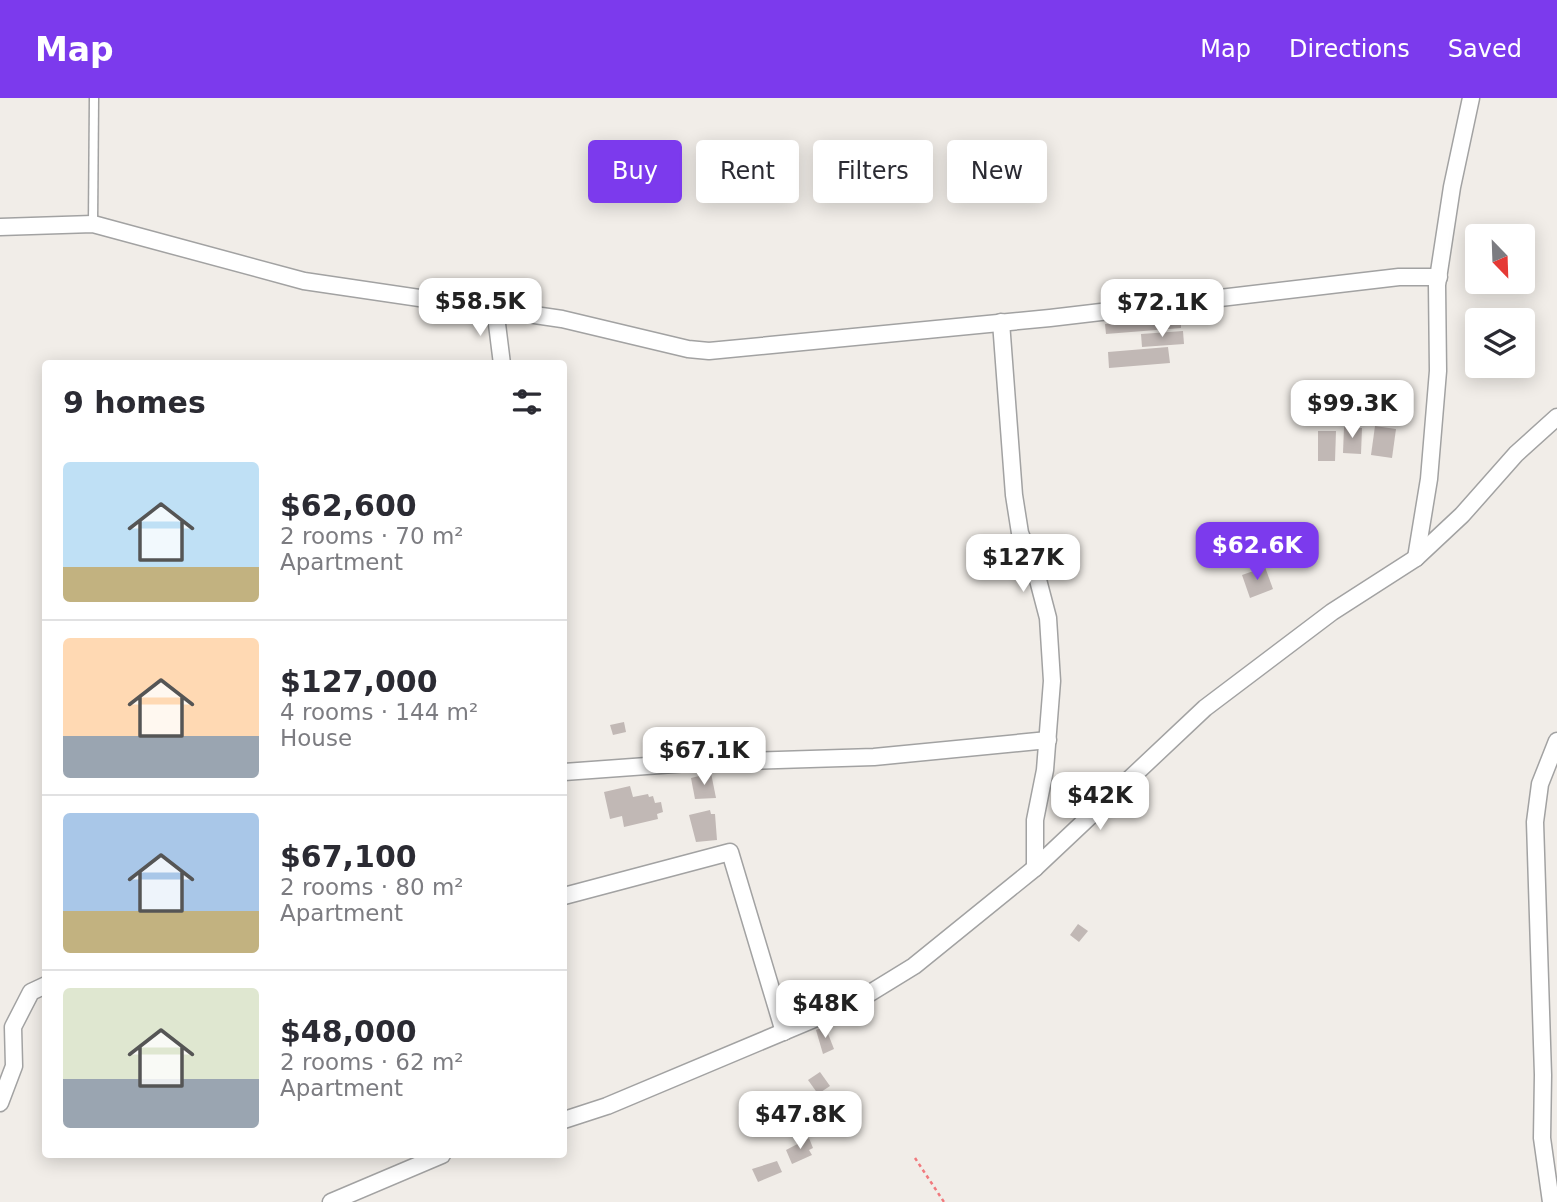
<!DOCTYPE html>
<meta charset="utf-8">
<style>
:root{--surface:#fff;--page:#f7f7f7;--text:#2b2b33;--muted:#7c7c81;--line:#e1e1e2;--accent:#7c3aed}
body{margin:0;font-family:"DejaVu Sans",sans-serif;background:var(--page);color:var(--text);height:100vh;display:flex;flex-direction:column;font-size:26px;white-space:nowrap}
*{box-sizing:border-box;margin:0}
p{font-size:23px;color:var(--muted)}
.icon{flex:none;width:38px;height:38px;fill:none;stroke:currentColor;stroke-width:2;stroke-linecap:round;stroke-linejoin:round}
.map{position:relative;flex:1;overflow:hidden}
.sheet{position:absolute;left:42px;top:262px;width:525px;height:798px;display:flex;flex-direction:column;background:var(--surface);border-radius:7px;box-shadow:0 4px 18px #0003}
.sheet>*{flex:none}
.hud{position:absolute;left:588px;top:42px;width:665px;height:63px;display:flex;gap:14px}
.needle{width:46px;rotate:157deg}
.tools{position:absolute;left:1465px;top:126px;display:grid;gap:14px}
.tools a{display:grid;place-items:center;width:70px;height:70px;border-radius:7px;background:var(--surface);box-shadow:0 4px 18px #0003;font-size:35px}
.price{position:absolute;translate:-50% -60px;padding:0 16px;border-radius:14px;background:#fff;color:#222;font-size:23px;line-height:46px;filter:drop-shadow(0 2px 4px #0008)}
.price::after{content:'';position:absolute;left:50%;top:42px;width:21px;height:16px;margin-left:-10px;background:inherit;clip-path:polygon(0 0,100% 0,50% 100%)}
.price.current{background:var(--accent);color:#fff}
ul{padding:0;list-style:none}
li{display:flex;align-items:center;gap:21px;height:175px;padding:0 21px}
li+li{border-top:2px solid var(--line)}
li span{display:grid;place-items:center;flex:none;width:196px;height:140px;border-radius:7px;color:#555}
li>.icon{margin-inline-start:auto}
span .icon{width:84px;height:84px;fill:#fffc;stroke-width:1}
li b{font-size:30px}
h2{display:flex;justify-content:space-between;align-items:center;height:84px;padding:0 21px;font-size:30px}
.tag{padding:0 24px;border-radius:7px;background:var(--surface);box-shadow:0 4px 18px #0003;font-size:24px;line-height:63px}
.tag.current{background:var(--accent);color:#fff}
header{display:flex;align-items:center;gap:42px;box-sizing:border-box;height:98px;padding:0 35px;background:var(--accent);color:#fff}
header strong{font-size:33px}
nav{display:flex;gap:38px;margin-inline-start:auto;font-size:24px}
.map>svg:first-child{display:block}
</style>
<header>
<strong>Map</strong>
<nav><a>Map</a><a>Directions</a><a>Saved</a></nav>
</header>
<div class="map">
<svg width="1557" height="1104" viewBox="0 0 1557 1104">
<rect width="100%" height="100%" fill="#f1ede8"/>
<g fill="#c1b8b5">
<polygon points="1181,219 1181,230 1106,236 1105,226"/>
<polygon points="1183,233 1184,246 1142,249 1141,236"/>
<polygon points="1168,249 1170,265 1109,270 1108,254"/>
<polygon points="1375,328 1396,331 1392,360 1371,357"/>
<polygon points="1344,329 1362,330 1361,356 1343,355"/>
<polygon points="1318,333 1336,333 1335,363 1318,363"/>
<polygon points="1265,469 1273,491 1250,500 1242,477"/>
<polygon points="624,624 626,634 613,637 610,627"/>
<polygon points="711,675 716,700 695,701 691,680"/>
<polygon points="630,688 633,699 648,696 649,699 653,698 655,705 661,704 663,714 657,716 658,721 624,729 622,718 610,721 604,694"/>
<polygon points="710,712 711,716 715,716 717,742 696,744 689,717"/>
<polygon points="1078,826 1088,833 1079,844 1070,837"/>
<polygon points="825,928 834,951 823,956 816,932"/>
<polygon points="820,974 830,988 818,996 808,982"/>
<polygon points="809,1040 813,1050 809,1052 812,1057 792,1066 786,1052"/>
<polygon points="777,1063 782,1074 758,1084 752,1071"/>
</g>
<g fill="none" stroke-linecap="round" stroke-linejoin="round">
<defs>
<polyline id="lane" points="93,126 94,0"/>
<g id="street">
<polyline points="0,129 93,126 304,183 562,221 688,251 709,253 1050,220 1399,179 1439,179"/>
<polyline points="495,210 502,266"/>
<polyline points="1001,224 1014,397 1020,435 1037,478 1048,520 1052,583 1045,672 1035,722 1035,770"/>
<polyline points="1416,460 1429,381 1438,273 1437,187 1452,89 1471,0"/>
<polyline points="564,674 688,665 874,659 1048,642"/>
<polyline points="564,798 730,754 784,934"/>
<polyline points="0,1005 14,968 13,929 31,894 46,887"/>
<polyline points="564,1022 607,1008 857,903 914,868 1035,770 1205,610 1332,514 1416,460 1462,417 1516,356 1557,319"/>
<polyline points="331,1104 442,1057"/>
<polyline points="1551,1104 1542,1040 1543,977 1535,724 1540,686 1557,643"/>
</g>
</defs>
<use href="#lane" stroke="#a2a2a2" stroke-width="11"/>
<use href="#street" stroke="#a2a2a2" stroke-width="19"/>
<polyline stroke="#f1797d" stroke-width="2.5" stroke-dasharray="3.5 3.5" stroke-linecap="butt" points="915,1060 944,1104"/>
<use href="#lane" stroke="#fff" stroke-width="8"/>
<use href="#street" stroke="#fff" stroke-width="16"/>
</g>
</svg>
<div class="tools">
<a><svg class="needle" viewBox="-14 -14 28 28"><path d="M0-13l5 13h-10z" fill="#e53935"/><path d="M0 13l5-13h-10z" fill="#7c7c81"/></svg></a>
<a><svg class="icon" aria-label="layers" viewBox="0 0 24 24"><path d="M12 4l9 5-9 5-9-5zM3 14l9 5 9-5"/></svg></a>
</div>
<b class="price" style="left:480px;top:240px">$58.5K</b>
<b class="price" style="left:1162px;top:241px">$72.1K</b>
<b class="price" style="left:1352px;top:342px">$99.3K</b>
<b class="price current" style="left:1257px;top:484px">$62.6K</b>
<b class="price" style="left:1023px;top:496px">$127K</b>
<b class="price" style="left:704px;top:689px">$67.1K</b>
<b class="price" style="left:1100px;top:734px">$42K</b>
<b class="price" style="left:825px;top:942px">$48K</b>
<b class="price" style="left:800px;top:1053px">$47.8K</b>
<div class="hud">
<a class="tag current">Buy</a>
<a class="tag">Rent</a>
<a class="tag">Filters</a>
<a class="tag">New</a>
</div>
<section class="sheet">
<h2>9 homes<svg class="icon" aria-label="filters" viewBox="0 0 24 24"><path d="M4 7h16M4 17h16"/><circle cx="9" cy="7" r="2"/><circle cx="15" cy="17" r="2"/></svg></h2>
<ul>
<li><span style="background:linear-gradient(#bfe0f5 75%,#c2b280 0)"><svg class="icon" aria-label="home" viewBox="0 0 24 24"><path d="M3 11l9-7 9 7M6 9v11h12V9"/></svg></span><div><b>$62,600</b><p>2 rooms · 70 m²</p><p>Apartment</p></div></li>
<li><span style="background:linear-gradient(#ffd9b3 70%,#9aa5b1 0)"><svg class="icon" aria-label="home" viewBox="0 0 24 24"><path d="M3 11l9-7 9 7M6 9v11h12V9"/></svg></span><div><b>$127,000</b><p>4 rooms · 144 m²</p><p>House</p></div></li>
<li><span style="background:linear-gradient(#a9c7e8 70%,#c2b280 0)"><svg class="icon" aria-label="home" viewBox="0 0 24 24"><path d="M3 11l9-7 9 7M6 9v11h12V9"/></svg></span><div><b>$67,100</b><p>2 rooms · 80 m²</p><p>Apartment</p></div></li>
<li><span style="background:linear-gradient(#dfe7d0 65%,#9aa5b1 0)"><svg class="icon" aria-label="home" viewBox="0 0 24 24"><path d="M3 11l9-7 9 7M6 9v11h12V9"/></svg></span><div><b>$48,000</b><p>2 rooms · 62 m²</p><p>Apartment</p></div></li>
</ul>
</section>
</div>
